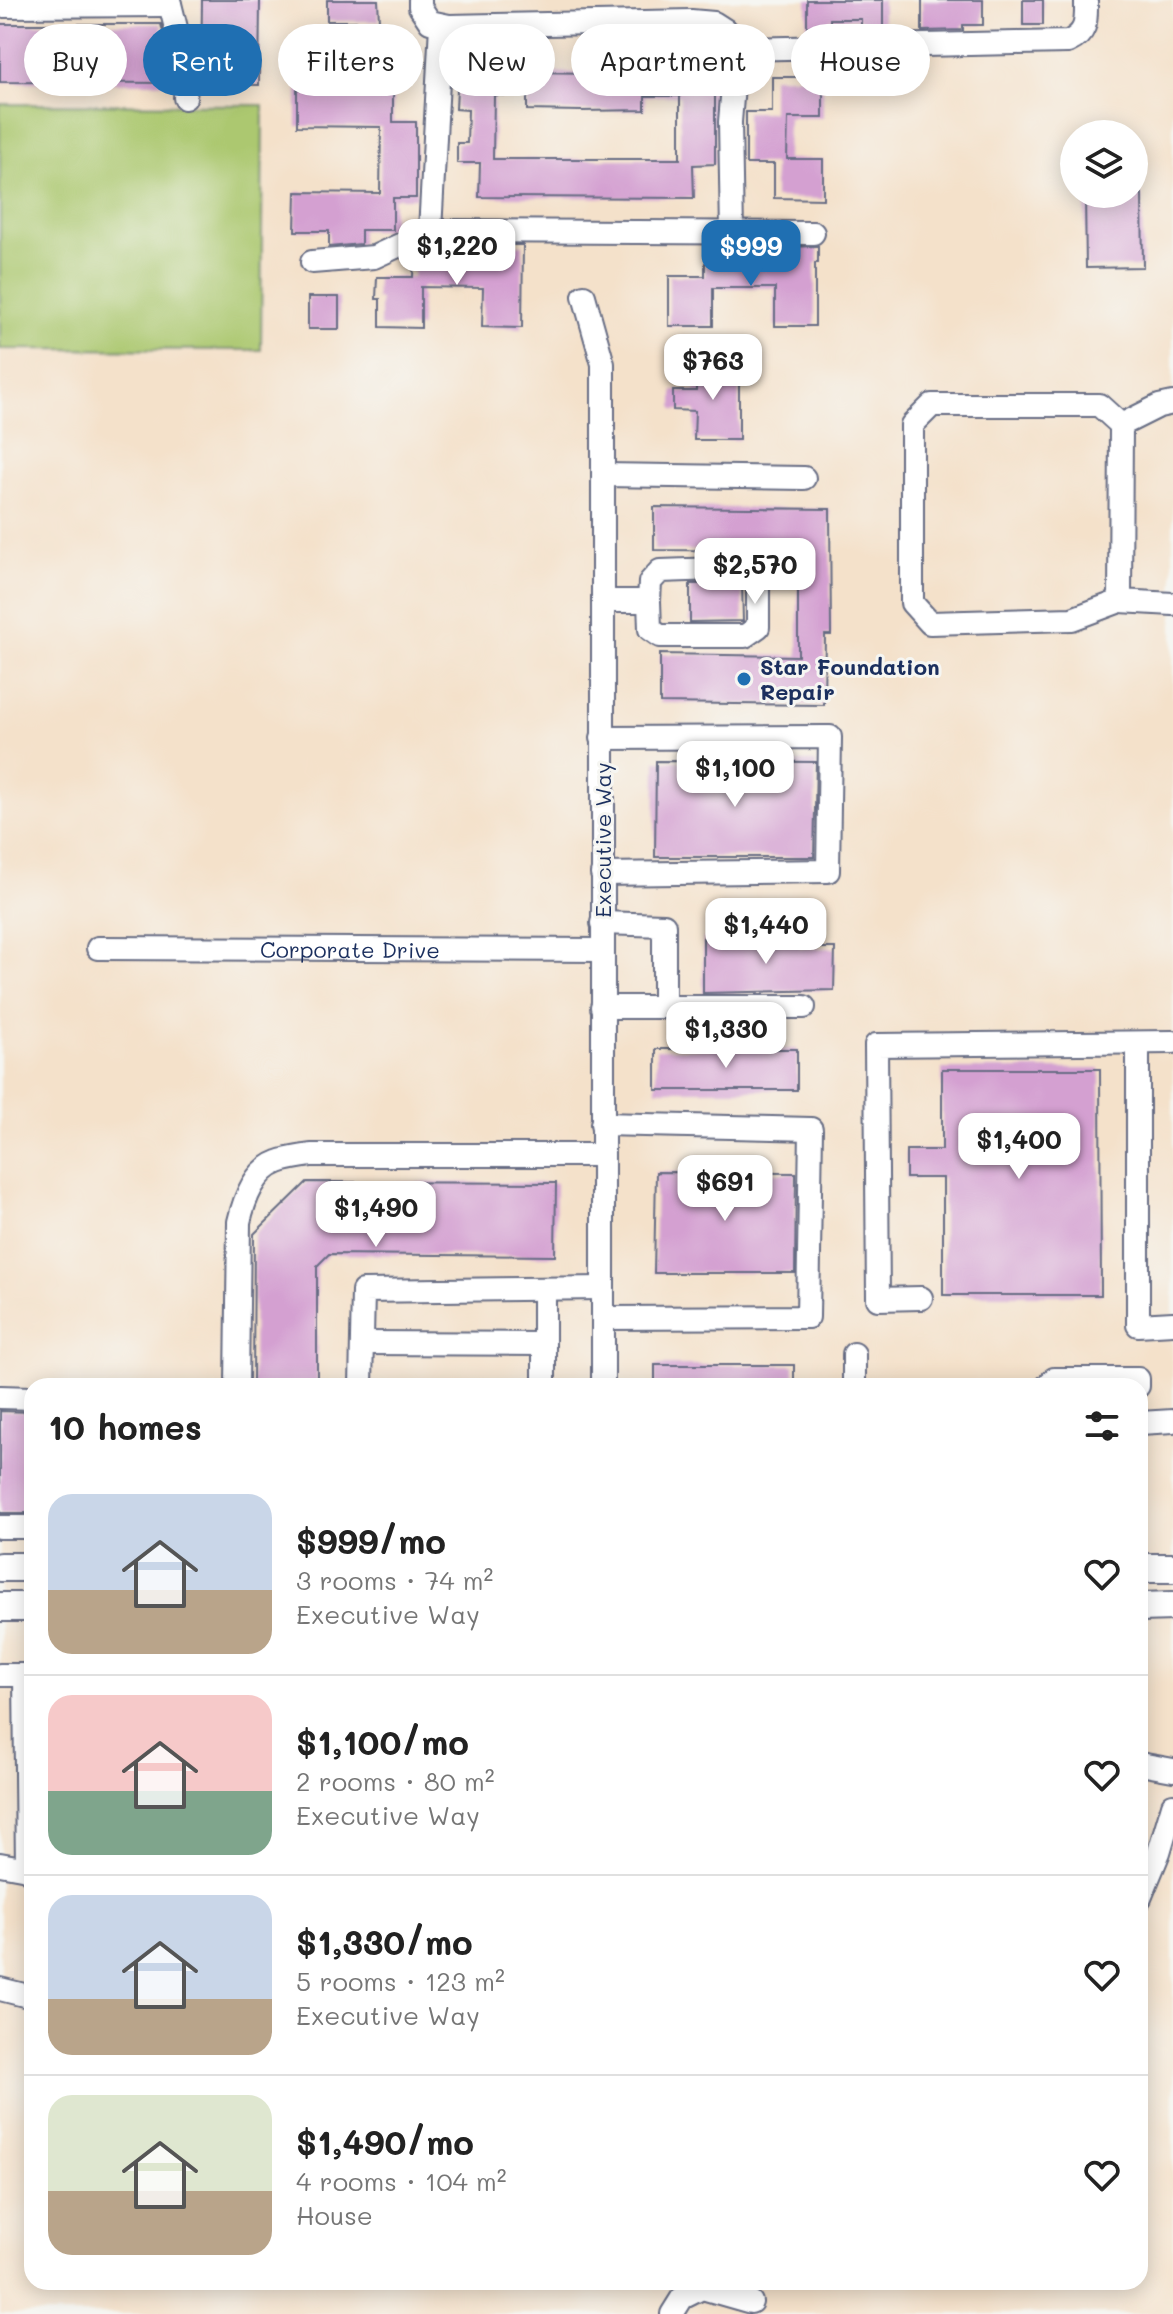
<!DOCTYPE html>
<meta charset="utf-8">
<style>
:root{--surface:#fff;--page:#f6f6f6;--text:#222;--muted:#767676;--line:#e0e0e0;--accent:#1f6fb2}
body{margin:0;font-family:Mali,sans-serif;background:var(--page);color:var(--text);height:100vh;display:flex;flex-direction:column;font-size:30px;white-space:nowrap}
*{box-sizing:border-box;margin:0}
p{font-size:26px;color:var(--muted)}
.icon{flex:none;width:44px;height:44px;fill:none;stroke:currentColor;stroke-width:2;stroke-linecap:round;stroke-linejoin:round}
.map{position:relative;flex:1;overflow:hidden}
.sheet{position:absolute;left:24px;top:1378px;width:1124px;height:912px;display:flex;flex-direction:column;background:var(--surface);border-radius:24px;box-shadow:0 4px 20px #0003}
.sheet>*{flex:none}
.hud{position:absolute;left:24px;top:24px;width:1126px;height:72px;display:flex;gap:16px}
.buttons{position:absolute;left:1060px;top:120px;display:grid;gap:16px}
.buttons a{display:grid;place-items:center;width:88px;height:88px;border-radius:50%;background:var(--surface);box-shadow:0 4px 20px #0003;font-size:40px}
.price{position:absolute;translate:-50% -68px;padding:0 18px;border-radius:16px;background:#fff;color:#222;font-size:26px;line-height:52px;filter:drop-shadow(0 2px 4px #0008)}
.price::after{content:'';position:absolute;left:50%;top:48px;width:24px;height:18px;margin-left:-12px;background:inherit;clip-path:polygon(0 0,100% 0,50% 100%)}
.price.current{background:var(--accent);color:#fff}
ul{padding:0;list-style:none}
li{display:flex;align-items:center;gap:24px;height:200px;padding:0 24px}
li+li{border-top:2px solid var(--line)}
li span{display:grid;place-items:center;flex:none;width:224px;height:160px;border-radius:24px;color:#555}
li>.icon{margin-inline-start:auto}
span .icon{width:96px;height:96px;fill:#fffc;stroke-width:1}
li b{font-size:34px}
h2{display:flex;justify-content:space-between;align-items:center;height:96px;padding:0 24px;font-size:34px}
.chip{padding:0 28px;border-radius:36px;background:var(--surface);box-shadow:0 4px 20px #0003;font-size:28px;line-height:72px}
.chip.current{background:var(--accent);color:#fff}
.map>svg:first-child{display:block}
</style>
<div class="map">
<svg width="1173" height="2314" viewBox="0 0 1173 2314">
<rect width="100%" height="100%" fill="#f6f6f2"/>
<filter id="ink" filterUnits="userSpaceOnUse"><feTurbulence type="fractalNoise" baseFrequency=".0125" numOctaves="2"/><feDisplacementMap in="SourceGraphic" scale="16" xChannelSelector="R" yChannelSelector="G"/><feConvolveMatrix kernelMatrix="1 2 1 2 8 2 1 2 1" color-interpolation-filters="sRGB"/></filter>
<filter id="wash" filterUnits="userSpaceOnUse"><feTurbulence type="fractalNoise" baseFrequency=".006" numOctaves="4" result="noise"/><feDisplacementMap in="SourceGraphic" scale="32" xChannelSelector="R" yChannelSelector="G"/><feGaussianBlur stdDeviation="1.8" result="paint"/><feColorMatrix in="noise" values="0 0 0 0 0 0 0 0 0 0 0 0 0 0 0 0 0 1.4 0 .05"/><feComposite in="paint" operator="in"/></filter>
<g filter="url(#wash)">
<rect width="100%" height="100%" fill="#f4e1ca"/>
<polygon fill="#acc86f" stroke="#647c66" stroke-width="2" points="0,104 263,105 261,350 0,349"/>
<g id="blocks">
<g fill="#d4a0d1" fill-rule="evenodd">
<polygon points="202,0 260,0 259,85 201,84"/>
<polygon points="327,0 378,0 379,21 327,21"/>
<polygon points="807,0 883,0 883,29 861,29 861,19 830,19 830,30 807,30"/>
<polygon points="922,0 983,0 983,25 963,25 963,30 922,31"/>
<rect x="1023" y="0" width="20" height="25"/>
<polygon points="0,24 161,24 169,57 169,83 0,82"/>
<path d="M479,54l52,1v17l62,1 46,-3v-16h69v33h7v77l-22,1 1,33 -215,-1 1,-34h-23v-20h10l1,-33 -12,-1 1,-20h22zM494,95l33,1v14l54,1 64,-1v-14h35v63h-187z"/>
<polygon points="772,77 823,77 823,118 788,118 787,159 823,159 823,199 774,198 774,164 746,164 746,112 772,112"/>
<polygon points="297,89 393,89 393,122 416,122 416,198 393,198 393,230 361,230 361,244 329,247 329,231 295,231 296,192 380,193 381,127 297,126"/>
<polygon points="1085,194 1142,194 1143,267 1086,268"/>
<polygon points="504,245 523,245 522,328 482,327 483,288 421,287 421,328 380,327 380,299 376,299 377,277 413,277 414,254 504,255"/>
<polygon points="818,246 818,263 815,263 815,326 775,326 775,288 713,288 713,326 669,326 669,276 705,276 705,263 761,263 761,252 788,252 788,247"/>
<rect x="308" y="297" width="31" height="32"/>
<polygon points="696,363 739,363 739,440 694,440 695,411 673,410 673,391 696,391"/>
<polygon points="654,507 830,509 831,635 825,635 824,705 660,703 660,654 798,656 798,551 654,550"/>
<polygon points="690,584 742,583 743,621 690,622"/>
<polygon points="656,761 816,762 814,857 655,857"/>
<polygon points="703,938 800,940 800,948 835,948 834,990 703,993"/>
<rect x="656" y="1049" width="141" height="41"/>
<polygon points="942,1069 1100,1069 1101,1295 943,1295 943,1178 906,1178 906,1150 942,1150"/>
<polygon points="656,1172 796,1173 795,1273 654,1273"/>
<polygon points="307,1182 556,1183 555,1256 329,1254 317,1266 317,1386 253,1386 254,1234"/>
<rect x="655" y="1365" width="139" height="21"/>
<polygon points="0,1411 32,1412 32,1513 0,1513"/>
</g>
</g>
</g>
<g filter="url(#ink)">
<use href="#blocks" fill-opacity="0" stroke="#676d84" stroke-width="2"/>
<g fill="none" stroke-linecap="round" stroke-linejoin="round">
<defs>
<g id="minor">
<polyline points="169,0 187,72 185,98"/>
<polyline points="420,0 420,7 430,22 449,26 691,21 714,23 728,32 736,49 730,122 732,233"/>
<polyline points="0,6 170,5"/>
<path d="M736,49l332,-7c20,-9 18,-22 18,-42"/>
<polyline points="430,231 441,25"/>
<polyline points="312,262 374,257 430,231 813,233"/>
<polyline points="584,296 603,364 603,1386"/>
<polyline points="1173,403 1159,406 1121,425 1120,601 1173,604"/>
<polyline points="603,475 804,478"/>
<polyline points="603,601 649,601 650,629 660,636 745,636 758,627 758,578 745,568 660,571 650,582 649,601"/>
<polyline points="1120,601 1072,619 930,623 912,603 912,425 932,405 1099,405 1121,425"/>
<polyline points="602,874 828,871 830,737 602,738"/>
<polyline points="602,923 664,925 664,1007 602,1007"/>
<path id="s1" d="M98,948l504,2"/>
<polyline points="664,1007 804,1007"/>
<polyline points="1138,1043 1138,1325 1173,1323"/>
<polyline points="602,1124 811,1129 808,1317 603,1318"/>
<polyline points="544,1289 544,1386"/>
<polyline points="921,1298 878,1299 876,1045 1173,1042"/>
<polyline points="362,1343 544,1344"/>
<path d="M237,1386l2,-164c5,-22 16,-52 39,-60 10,-4 22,-5 33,-7h291"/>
<polyline points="361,1386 363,1291 603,1288"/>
<polyline points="854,1386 854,1354"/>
<polyline points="1047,1386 1054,1379 1138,1379 1138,1386"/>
<polyline points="0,1397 32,1398"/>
<polyline points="1140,1423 1173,1421"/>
<polyline points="0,1527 32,1527"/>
<polyline points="0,1675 32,1675"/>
<polyline points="25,1675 27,1869 32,1874"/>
<polyline points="1140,1764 1173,1770"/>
<polyline points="0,1864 27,1869"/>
<polyline points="1140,1898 1159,1852 1173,1805"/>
<polyline points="0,1989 32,1997"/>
<polyline points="672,2314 682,2298 702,2288 751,2302"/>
</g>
<g id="major">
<polyline points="0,1567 32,1567"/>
<polyline points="1140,1568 1173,1568"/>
<polyline points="0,1607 32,1607"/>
<polyline points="1140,1607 1173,1606"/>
</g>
</defs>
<use href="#minor" stroke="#676d84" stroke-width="26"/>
<use href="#major" stroke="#676d84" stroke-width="32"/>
<use href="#minor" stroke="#fff" stroke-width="22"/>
<use href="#major" stroke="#fff" stroke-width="28"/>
</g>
</g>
<circle fill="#1f6fb2" stroke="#f6f6f2" stroke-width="3" cx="744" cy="679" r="8"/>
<g text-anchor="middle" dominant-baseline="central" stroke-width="6" stroke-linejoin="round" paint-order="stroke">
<g font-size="22" font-weight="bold" fill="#1b2f5e" stroke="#f6f6f2" text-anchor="start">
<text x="760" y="666">Star Foundation<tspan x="760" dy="25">Repair</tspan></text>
</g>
<g font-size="22" fill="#1b2f5e" stroke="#f6f6f2">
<text transform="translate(602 840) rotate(-90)">Executive Way</text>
<text stroke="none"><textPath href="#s1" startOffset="252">Corporate Drive</textPath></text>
</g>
</g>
</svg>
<div class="buttons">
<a><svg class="icon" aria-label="layers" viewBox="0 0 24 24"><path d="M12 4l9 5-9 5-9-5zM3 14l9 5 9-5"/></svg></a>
</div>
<b class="price" style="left:457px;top:287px">$1,220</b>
<b class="price current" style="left:751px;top:288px">$999</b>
<b class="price" style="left:713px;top:402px">$763</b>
<b class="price" style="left:755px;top:606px">$2,570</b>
<b class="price" style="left:735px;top:809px">$1,100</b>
<b class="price" style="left:766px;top:966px">$1,440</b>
<b class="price" style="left:726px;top:1070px">$1,330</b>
<b class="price" style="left:1019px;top:1181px">$1,400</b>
<b class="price" style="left:725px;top:1223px">$691</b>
<b class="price" style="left:376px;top:1249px">$1,490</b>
<div class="hud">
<a class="chip">Buy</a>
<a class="chip current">Rent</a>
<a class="chip">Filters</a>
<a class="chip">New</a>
<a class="chip">Apartment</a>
<a class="chip">House</a>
</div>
<section class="sheet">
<h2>10 homes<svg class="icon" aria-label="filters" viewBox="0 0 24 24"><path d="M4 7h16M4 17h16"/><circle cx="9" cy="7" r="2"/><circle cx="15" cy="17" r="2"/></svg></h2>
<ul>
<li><span style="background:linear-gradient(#c9d6e8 60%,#b9a48a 0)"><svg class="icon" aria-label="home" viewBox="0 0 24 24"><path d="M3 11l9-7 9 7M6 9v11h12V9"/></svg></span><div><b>$999/mo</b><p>3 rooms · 74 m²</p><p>Executive Way</p></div><svg class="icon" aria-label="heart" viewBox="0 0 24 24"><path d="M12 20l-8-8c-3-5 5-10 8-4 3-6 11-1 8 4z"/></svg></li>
<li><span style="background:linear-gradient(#f6c9c9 60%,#7fa58c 0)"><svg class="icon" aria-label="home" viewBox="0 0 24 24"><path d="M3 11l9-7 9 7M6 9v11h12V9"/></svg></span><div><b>$1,100/mo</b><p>2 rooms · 80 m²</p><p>Executive Way</p></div><svg class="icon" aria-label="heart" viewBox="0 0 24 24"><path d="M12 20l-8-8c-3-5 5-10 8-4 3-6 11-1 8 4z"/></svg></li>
<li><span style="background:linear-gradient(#c9d6e8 65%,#b9a48a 0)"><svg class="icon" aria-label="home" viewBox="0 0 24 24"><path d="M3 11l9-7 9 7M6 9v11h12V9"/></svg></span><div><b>$1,330/mo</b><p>5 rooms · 123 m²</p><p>Executive Way</p></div><svg class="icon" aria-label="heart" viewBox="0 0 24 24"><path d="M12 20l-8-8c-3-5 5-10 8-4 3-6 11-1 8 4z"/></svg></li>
<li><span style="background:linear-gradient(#dfe7d0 60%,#b9a48a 0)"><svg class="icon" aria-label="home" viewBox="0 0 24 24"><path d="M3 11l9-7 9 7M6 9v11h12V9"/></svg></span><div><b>$1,490/mo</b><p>4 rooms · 104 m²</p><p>House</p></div><svg class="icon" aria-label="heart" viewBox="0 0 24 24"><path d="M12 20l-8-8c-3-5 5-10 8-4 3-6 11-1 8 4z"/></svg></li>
</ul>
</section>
</div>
